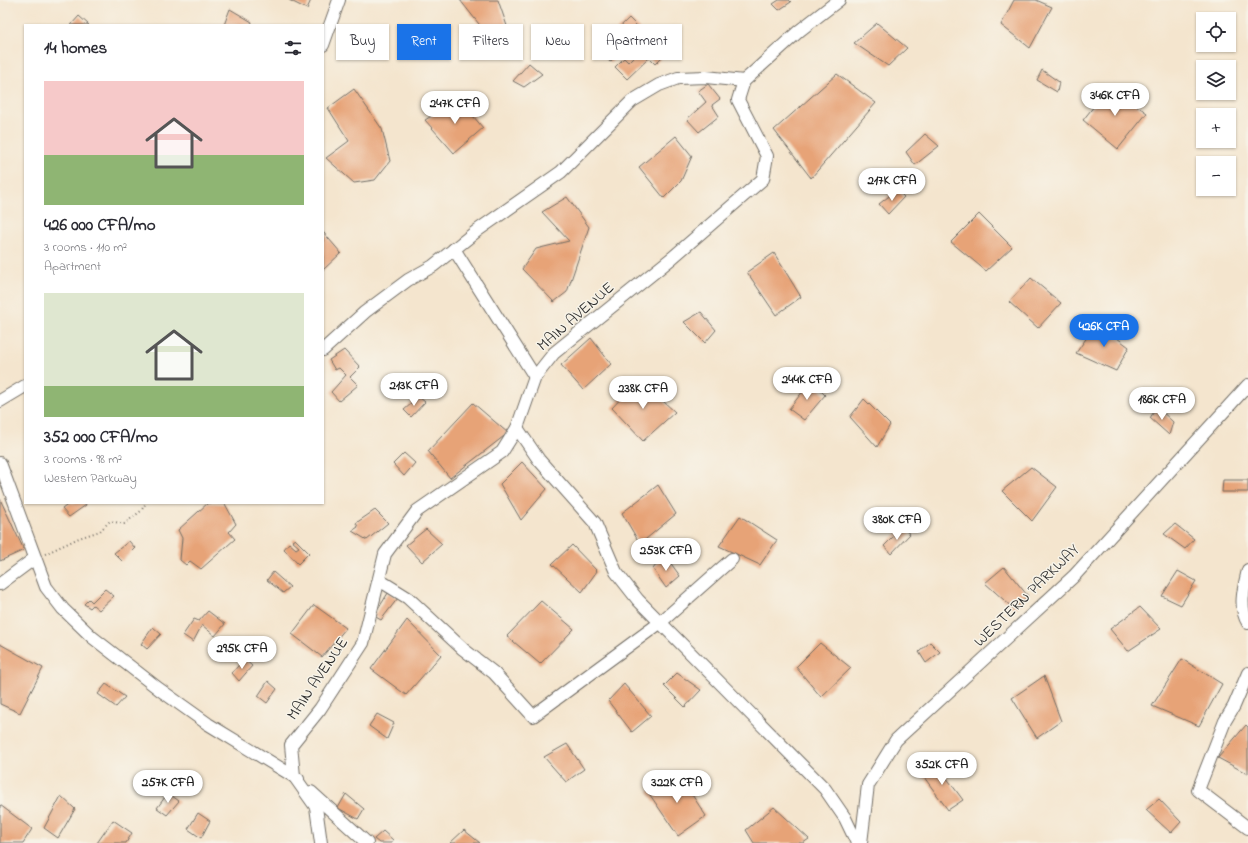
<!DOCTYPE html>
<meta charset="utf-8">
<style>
:root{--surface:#fff;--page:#f7f7f7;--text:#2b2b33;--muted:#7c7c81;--accent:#1a73e8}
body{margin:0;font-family:"Indie Flower",sans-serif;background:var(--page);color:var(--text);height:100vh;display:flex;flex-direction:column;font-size:15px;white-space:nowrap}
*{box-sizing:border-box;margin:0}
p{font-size:13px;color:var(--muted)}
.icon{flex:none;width:22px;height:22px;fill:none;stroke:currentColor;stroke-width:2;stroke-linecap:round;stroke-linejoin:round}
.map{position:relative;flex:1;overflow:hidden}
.panel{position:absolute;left:24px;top:24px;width:300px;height:480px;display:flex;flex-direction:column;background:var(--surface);border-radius:0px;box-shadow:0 1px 3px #0004}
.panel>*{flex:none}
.top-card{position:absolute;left:336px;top:24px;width:380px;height:36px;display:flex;gap:8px}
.controls{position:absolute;left:1196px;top:12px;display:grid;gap:8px}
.controls a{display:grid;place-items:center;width:40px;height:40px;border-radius:0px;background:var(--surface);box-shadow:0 1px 3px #0004;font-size:20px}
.price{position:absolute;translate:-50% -34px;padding:0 9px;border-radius:14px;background:#fff;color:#222;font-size:13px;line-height:26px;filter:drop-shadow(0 1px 2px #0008)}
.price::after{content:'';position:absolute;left:50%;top:24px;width:12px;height:9px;margin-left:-6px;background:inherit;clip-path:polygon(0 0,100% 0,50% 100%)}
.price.current{background:var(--accent);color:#fff}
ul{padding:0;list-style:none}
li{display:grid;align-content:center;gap:8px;height:212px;padding:0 20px}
li span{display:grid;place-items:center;height:124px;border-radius:0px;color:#555}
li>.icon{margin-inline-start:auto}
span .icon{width:72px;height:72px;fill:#fffc;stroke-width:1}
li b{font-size:17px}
h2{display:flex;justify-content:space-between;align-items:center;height:48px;padding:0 20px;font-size:17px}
.tag{padding:0 14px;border-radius:0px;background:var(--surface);box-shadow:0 1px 3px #0004;font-size:14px;line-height:36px}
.tag.current{background:var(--accent);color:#fff}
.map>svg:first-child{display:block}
</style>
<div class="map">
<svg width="1248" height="843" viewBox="0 0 1248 843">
<rect width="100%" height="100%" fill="#f7f3e8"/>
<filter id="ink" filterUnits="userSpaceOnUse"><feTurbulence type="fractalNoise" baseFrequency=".025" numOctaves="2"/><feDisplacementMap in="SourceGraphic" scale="8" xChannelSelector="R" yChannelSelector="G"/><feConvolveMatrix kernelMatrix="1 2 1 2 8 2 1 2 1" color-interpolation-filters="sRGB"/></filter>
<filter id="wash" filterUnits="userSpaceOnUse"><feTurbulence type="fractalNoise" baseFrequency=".012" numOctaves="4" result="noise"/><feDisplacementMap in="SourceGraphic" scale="16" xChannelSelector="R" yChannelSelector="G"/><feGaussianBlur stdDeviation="0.9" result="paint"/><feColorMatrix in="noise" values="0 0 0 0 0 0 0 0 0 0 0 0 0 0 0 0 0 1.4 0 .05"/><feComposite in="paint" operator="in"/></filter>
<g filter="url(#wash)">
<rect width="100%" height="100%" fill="#f4e5ce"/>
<g id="blocks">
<g fill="#e7a377">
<polygon points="289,0 311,0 307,9"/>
<polygon points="460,0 498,0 507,26 490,38"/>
<polygon points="779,0 789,0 791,2 779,10 773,4"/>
<polygon points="1014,0 1036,0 1052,7 1030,48 1001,25"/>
<polygon points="230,9 252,22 251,25 224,25"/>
<polygon points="79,16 89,25 71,25"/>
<polygon points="629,18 658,47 663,42 670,49 655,64 649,58 627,79 615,67 624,58 628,62 641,49 628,35 614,49 618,54 610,62 597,49"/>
<polygon points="877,23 907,48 888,66 854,43"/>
<polygon points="529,63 542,74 524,87 513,81"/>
<polygon points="1042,70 1059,82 1057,92 1037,80"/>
<polygon points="837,74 876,103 811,178 774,130"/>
<polygon points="708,84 720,99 712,105 719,116 699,132 687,119 706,102 698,91"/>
<polygon points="1110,86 1147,113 1118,149 1083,120"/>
<polygon points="354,89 382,129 390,161 375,180 354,183 326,158 349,141 328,108"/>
<polygon points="459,99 483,128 454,153 425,120"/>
<polygon points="925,134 939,146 915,165 906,152"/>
<polygon points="676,136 692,156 681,181 664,198 639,167"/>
<polygon points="897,190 904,197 888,214 879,204"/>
<polygon points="567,197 589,227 567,292 554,302 522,269 536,249 569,241 542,212"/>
<polygon points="979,214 1012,247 986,271 951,242"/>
<polygon points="323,232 341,253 323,270"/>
<polygon points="774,253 801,297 776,315 747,272"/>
<polygon points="1031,278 1061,303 1038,328 1009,302"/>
<polygon points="701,312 716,330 705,343 684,322"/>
<polygon points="1097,323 1129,347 1116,371 1076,353"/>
<polygon points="591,338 611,364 583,390 561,365"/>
<polygon points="344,350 360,367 350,377 358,385 339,401 331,392 346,375 339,368 335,370 329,360"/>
<polygon points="639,379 675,412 643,441 612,408"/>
<polygon points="811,381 825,395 804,420 789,409"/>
<polygon points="419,397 425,402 411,417 404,410"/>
<polygon points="864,399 890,425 877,447 850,417"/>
<polygon points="473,403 508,433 450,478 428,451"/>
<polygon points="1157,407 1173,422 1169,435 1150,418"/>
<polygon points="404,453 415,463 404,476 393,464"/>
<polygon points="522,462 547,489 521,520 500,484"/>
<polygon points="1031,467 1057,487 1032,521 1002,491"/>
<polygon points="1223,480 1248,480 1248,492 1222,492"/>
<polygon points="658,485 676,514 640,544 622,513"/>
<polygon points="0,499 24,550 0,561"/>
<polygon points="70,503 85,503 86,505 69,517 62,509"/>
<polygon points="208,503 225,504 236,524 229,532 235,539 201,569 190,561 186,565 180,560 182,538 178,530"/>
<polygon points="375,510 388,523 367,540 352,531 358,527 356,523"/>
<polygon points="740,516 777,540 760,565 719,546"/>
<polygon points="1175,524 1194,539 1185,549 1164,534"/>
<polygon points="902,528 910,534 891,554 884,546"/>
<polygon points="426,529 442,544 422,562 406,545"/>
<polygon points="295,539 309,553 298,564 284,549 289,543 296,549 299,547 292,541"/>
<polygon points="129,541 135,548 122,561 114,553"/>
<polygon points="572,545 597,571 582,592 552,564"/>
<polygon points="664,554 680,576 666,588 653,569"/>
<polygon points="1004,567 1028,596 1014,609 985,583"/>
<polygon points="1178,571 1196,581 1181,605 1162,596"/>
<polygon points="273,572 290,587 283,593 267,580"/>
<polygon points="105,589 114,596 99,610 93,605 90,608 84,604 89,599 92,602"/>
<polygon points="388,593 398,598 381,620 374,616"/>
<polygon points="541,601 574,629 540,664 507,636"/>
<polygon points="314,605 346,628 322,657 292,634"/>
<polygon points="1140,607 1161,629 1128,651 1110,629"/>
<polygon points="208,611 225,624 215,636 202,625 193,642 183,635 194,619 199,621"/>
<polygon points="407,620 441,655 406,695 371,669"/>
<polygon points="153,627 161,634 147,649 141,644"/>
<polygon points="930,642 940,652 926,663 919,652"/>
<polygon points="820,643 851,668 821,697 796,667"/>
<polygon points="0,644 43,668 20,713 0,704"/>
<polygon points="244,659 252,666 239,681 232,673"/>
<polygon points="1182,659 1222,684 1199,726 1152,706"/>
<polygon points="677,673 701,690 685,707 664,686"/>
<polygon points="1044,676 1061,721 1037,738 1012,698"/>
<polygon points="268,681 277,689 267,703 258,696"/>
<polygon points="106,684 125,697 116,707 98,694"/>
<polygon points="624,684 651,716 632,732 608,701"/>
<polygon points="377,714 394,723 387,739 369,726"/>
<polygon points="1246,725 1248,727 1248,774 1218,758"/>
<polygon points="567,744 584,769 566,782 544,757"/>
<polygon points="935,762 963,800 948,810 921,773"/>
<polygon points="677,772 706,816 678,836 648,792"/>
<polygon points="168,793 179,801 167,815 157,808"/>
<polygon points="346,794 364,809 358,819 338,808"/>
<polygon points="61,796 75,809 58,838 44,828"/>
<polygon points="1159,799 1181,822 1171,833 1146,810"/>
<polygon points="0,805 32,829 23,843 0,843"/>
<polygon points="774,807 809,839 803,843 754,843 746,830"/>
<polygon points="198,813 210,821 201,838 188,829"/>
<polygon points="113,820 132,833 126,843 97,843"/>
<polygon points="464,830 480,843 450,843"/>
<polygon points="383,831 393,840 391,843 379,843 374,839"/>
</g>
</g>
</g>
<g filter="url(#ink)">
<use href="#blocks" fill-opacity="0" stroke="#716c64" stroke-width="1"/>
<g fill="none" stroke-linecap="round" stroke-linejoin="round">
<defs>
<g id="minor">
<polyline points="323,45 339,0"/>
<polyline points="454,249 535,377"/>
<polyline points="323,350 365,312 408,280 433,266 478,230 561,172 632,101 659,85 678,78 706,77 744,81"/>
<polyline points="0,401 25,386"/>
<polyline points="517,428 539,460 595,523 616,572 638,600 825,789 845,818 857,843"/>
<polyline points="0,463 46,587 63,609 92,637 159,689 208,724 298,779"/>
<path d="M1248,570c-4,17 -10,37 0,53"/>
<polyline points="379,580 408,598 463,649 494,673 533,716 661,622 732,559"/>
<polyline points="0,584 35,558"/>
<polyline points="1248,673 1234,706 1225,721 1198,790 1248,828"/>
<polyline points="311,792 367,843"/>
<polyline points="321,843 316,807 294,776 291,745 320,709 363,643 385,554 417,511 502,452 517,428 535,377 554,353 672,258 763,179 767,156 738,100 744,81 799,31 839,0"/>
<polyline points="861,843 868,785 896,740 1074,576 1248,385"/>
</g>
</defs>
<use href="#minor" stroke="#716c64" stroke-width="14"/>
<polyline stroke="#716c64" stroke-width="2" stroke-dasharray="1 3" stroke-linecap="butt" points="45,554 79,538 100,531 110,521 124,524 141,511 146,503"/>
<use href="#minor" stroke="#fff" stroke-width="12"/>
</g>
</g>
<g text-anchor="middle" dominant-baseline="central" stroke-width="3" stroke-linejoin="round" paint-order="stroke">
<g font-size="16" fill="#2b2b2b" stroke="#f7f3e8">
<text transform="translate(576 317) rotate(-41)">MAIN AVENUE</text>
<text transform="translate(1027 596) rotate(-44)">WESTERN PARKWAY</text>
<text transform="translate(318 679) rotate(-56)">MAIN AVENUE</text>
</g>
</g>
</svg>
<div class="controls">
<a><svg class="icon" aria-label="locate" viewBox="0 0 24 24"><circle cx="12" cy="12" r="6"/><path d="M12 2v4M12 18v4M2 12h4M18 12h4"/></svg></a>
<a><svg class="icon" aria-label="layers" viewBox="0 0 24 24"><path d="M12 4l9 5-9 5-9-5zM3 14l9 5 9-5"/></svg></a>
<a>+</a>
<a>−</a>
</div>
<b class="price" style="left:1115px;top:117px">346K CFA</b>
<b class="price" style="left:455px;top:125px">247K CFA</b>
<b class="price" style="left:892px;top:202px">217K CFA</b>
<b class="price current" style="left:1104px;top:348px">426K CFA</b>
<b class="price" style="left:807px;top:401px">244K CFA</b>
<b class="price" style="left:414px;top:407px">213K CFA</b>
<b class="price" style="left:643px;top:410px">238K CFA</b>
<b class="price" style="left:1162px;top:421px">186K CFA</b>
<b class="price" style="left:897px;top:541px">380K CFA</b>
<b class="price" style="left:666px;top:572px">253K CFA</b>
<b class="price" style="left:242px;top:670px">295K CFA</b>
<b class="price" style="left:942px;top:786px">352K CFA</b>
<b class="price" style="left:168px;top:804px">257K CFA</b>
<b class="price" style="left:677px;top:804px">322K CFA</b>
<div class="top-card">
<a class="tag">Buy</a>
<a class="tag current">Rent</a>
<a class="tag">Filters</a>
<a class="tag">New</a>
<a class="tag">Apartment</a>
</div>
<section class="panel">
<h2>14 homes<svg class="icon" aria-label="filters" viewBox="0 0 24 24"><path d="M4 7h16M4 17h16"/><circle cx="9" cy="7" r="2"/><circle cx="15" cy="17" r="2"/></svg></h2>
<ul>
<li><span style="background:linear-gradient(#f6c9c9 60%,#8fb573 0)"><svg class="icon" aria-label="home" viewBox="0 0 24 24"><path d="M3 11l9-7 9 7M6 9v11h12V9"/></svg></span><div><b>426 000 CFA/mo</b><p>3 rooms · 110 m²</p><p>Apartment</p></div></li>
<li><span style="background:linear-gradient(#dfe7d0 75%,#8fb573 0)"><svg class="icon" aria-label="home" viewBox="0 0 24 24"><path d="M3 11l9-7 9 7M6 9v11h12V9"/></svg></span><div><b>352 000 CFA/mo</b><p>3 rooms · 98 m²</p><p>Western Parkway</p></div></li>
</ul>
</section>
</div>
